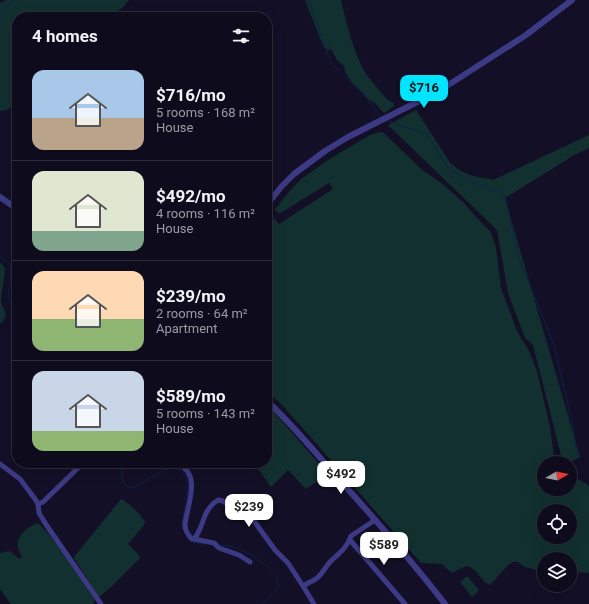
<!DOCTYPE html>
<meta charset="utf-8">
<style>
:root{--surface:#0e0b1c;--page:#171425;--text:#f1f3f6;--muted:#9b9ba3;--line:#2e2b3b;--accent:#00e5ff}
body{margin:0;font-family:Roboto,sans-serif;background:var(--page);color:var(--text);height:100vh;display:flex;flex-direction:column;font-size:15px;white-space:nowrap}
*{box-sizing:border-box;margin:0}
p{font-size:13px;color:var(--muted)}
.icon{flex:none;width:22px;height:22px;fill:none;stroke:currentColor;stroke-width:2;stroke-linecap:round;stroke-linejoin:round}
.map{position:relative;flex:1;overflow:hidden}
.details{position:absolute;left:12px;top:12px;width:260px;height:456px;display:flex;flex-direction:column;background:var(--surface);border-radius:16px;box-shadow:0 4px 16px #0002,0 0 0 1px var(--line)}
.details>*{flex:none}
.needle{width:26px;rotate:81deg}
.buttons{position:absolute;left:537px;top:456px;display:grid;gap:8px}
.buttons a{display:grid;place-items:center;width:40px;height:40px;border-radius:50%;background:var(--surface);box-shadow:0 4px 16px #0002,0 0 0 1px var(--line);font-size:20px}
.price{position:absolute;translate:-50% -34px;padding:0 9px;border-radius:8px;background:#fff;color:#222;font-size:13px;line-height:26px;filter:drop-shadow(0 1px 2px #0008)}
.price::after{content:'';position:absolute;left:50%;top:24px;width:12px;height:9px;margin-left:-6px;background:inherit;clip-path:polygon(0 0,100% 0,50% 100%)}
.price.active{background:var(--accent);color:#111}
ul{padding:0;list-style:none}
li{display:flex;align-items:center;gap:12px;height:100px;padding:0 20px}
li+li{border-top:1px solid var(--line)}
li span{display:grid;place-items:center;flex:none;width:112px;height:80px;border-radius:12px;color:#555}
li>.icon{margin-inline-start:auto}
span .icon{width:48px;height:48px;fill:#fffc;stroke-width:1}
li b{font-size:17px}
h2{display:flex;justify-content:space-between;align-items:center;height:48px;padding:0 20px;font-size:17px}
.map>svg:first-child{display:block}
</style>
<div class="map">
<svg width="589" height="604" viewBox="0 0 589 604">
<rect width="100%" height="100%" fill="#130f26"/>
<g fill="#12302f" fill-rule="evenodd">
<polygon points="6,0 129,0 123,7 109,17 17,17 17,105 14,105 7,110 0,111 0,3"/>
<path d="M305,0h36c6,25 12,52 25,74 4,5 8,10 12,15 5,5 9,12 16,14v3l-9,7 -2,-1 -8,-9 -7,-4 -16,-17 -6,-8 -2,-8 -7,-6 -5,-9 -3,-7 2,7 -7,-3z"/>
<polygon points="416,110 451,164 453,165 459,170 470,175 486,179 488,178 493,180 589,135 589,148 570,157 568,159 505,198 580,457 568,463 563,463 533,345 525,338 508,293 497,230 388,125"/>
<path d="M381,132l3,1 37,36 19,13 24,21 13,15 14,14 5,16 5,40 16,43 12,20 8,20 13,56 5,36h-11v26h26v-10c7,-2 14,3 19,7v87l-19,-1v-13h-26v13l-19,-5 -7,-5h-5l-6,4 -17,19c-10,-3 -10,-15 -23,-19l-8,3 -6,4 -6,-4 -5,-5 -21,-1 -80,-91 1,-1h-2l-39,-45 -2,-3 -2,-1 -18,-20 -12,-10v-166h1l6,-8 5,6 54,-35 -4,-6 -50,31 -4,-4 1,-2 12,-15 12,-13 28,-20 42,-25zM544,511h26v26h-26z"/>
<path d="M0,262l5,6c0,11 -4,22 -4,32 1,11 10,12 0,24l-1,-2z"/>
<polygon points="272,410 328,474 306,489 288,470 271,487 254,463 267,463 267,415"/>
<path d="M121,499c7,3 21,16 24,23l-1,3 -16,19 12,12v2l-29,29 -12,10 -1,-1 -24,-38v-1z"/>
<path d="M38,523l10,10 28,38 18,28v5h-83l-11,-15v-36l10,-2 9,8 3,-2c-1,-3 -4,-7 -4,-10 -2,-11 10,-21 20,-24z"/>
<polygon points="467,576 479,590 472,597 460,582"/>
</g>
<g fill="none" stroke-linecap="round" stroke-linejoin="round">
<g stroke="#0c2248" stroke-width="1">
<polyline points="308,0 331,63 340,72"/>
<polyline points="0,13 6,7 15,0"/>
<polyline points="345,77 364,94 380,117"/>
<polyline points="386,120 428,135 447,166 454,172 478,185 499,191 505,196 519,258 554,345 573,427 577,454 580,459"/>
<polyline points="0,257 10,264 11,271 8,299 11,304 17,310"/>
<path d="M120,463l3,20c3,3 6,5 11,4 13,-3 35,-29 49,-14 4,4 5,9 5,14 0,4 -1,8 -2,12 -1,9 -3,18 -4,27l1,3"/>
<path d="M187,538c6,6 13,6 21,6"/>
<path d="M219,545c7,0 15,2 22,5 11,4 39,21 37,35 0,6 -12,15 -16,19"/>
</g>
<g stroke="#3d3a85" stroke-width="5">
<path d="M160,463c6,2 13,-1 18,1 25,11 8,43 7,61 0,6 3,10 7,14h2c11,-13 7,-28 24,-39l5,1 14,11 10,4 7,5 21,29 13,13 15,23c5,-3 10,-5 14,-8 5,-4 8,-10 12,-15 8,-8 19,-16 22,-27l24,-16"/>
<polyline points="0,464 20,479 35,499 38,504 39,513 47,526 101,604"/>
<polyline points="38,504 43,502 83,463"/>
<polyline points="194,539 214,543 219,548 239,555 250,562"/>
<polyline points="350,540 405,604"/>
<polyline points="303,586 314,604"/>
</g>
<g stroke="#3d3a85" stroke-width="6">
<polyline points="0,197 17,209"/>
<polyline points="267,205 281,187 294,174 325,151 348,137 439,91 526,35 572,0"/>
<path d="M267,401c25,23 47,50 70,76 37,41 74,83 108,127"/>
</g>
</g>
</svg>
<div class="buttons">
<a><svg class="needle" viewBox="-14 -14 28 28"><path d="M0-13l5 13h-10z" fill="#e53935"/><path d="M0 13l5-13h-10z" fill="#9b9ba3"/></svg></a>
<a><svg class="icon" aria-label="locate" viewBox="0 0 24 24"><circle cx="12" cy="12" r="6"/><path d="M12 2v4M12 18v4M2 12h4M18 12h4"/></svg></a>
<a><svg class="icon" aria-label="layers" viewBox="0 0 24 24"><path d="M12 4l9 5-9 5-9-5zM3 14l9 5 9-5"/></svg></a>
</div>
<b class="price active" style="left:424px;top:109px">$716</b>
<b class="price" style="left:341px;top:495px">$492</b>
<b class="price" style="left:249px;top:528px">$239</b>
<b class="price" style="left:384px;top:566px">$589</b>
<section class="details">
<h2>4 homes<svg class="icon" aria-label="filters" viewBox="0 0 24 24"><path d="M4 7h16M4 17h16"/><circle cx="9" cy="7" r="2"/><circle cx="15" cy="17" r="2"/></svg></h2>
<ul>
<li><span style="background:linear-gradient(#a9c7e8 60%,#b9a48a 0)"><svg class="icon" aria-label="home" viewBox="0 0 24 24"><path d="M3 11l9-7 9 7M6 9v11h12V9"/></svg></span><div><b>$716/mo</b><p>5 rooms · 168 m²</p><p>House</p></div></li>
<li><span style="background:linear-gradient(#dfe7d0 75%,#7fa58c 0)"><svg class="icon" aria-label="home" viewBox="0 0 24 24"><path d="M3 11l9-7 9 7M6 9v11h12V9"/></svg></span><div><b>$492/mo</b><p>4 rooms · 116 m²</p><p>House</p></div></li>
<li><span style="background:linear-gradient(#ffd9b3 60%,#8fb573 0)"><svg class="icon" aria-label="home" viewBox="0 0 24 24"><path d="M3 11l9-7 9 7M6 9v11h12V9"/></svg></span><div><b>$239/mo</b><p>2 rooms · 64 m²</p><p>Apartment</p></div></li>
<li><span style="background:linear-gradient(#c9d6e8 75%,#8fb573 0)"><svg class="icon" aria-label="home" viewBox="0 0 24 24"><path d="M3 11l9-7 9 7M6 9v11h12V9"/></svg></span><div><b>$589/mo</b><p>5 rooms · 143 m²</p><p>House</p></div></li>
</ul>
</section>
</div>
